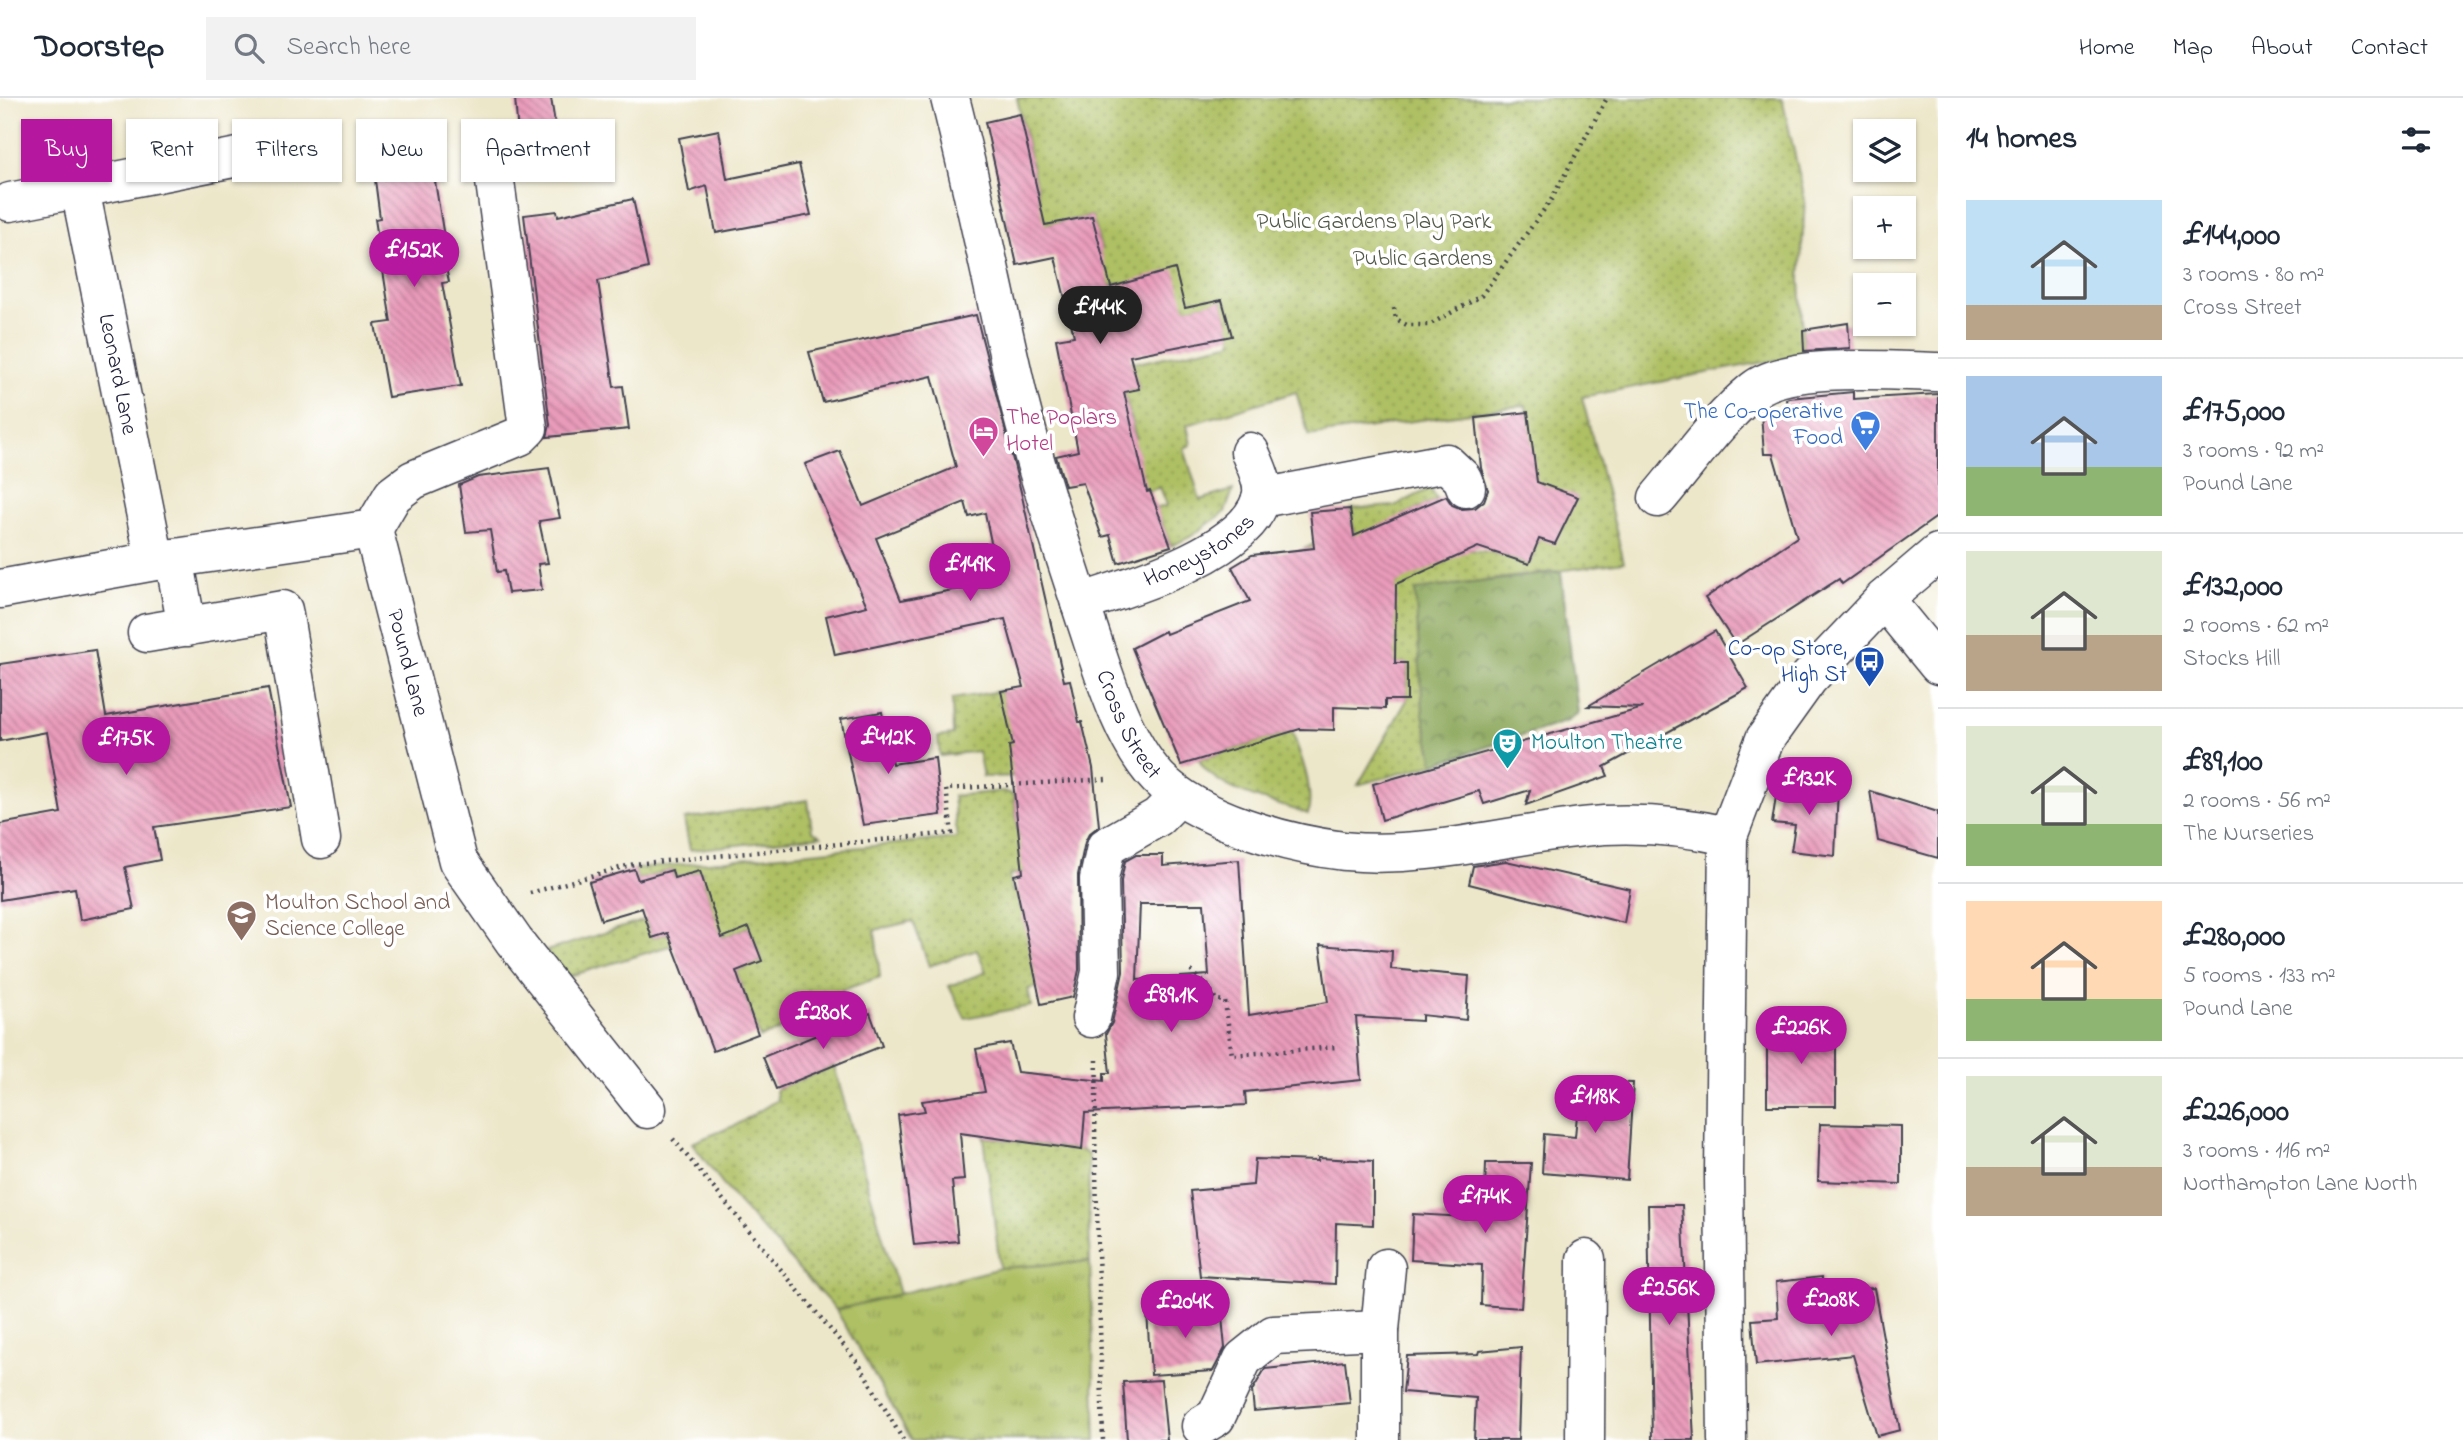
<!DOCTYPE html>
<meta charset="utf-8">
<style>
:root{--surface:#fff;--page:#f2f2f3;--text:#1f2937;--muted:#747a83;--line:#e0e1e3;--accent:#b5179e}
body{margin:0;font-family:"Indie Flower",sans-serif;background:var(--page);color:var(--text);height:100vh;display:flex;flex-direction:column;font-size:26px;white-space:nowrap}
*{box-sizing:border-box;margin:0}
p{font-size:23px;color:var(--muted)}
.icon{flex:none;width:38px;height:38px;fill:none;stroke:currentColor;stroke-width:2;stroke-linecap:round;stroke-linejoin:round}
.map{position:relative;flex:1;overflow:hidden}
.sheet{display:flex;flex-direction:column;background:var(--surface);width:525px}
.sheet>*{flex:none}
.banner{position:absolute;left:21px;top:21px;width:665px;height:63px;display:flex;gap:14px}
.tools{position:absolute;left:1853px;top:21px;display:grid;gap:14px}
.tools a{display:grid;place-items:center;width:63px;height:63px;border-radius:0px;background:var(--surface);box-shadow:0 2px 5px #0004;font-size:35px}
.price{position:absolute;translate:-50% -60px;padding:0 16px;border-radius:24px;background:var(--accent);color:#fff;font-size:23px;line-height:46px;filter:drop-shadow(0 2px 4px #0008)}
.price::after{content:'';position:absolute;left:50%;top:42px;width:21px;height:16px;margin-left:-10px;background:inherit;clip-path:polygon(0 0,100% 0,50% 100%)}
.price.on{background:#222;color:#fff}
ul{padding:0;list-style:none}
li{display:flex;align-items:center;gap:21px;height:175px;padding:0 28px}
li+li{border-top:2px solid var(--line)}
li span{display:grid;place-items:center;flex:none;width:196px;height:140px;border-radius:0px;color:#555}
li>.icon{margin-inline-start:auto}
span .icon{width:84px;height:84px;fill:#fffc;stroke-width:1}
li b{font-size:30px}
h2{display:flex;justify-content:space-between;align-items:center;height:84px;padding:0 28px;font-size:30px}
.pill{padding:0 24px;border-radius:0px;background:var(--surface);box-shadow:0 2px 5px #0004;font-size:24px;line-height:63px}
.pill.on{background:var(--accent);color:#fff}
header{display:flex;align-items:center;gap:42px;box-sizing:border-box;height:98px;padding:0 35px;background:var(--surface);border-bottom:2px solid var(--line)}
header strong{font-size:33px}
nav{display:flex;gap:38px;margin-inline-start:auto;font-size:24px}
.search{width:490px;height:63px;background:var(--page);display:flex;align-items:center;gap:18px;box-sizing:border-box;padding:0 24px;border-radius:0px;color:var(--muted);font-size:26px}
main{display:flex;flex:1;min-height:0}
.map>svg:first-child{display:block}
</style>
<header>
<strong>Doorstep</strong>
<div class="search"><svg class="icon" aria-label="search" viewBox="0 0 24 24"><circle cx="10" cy="10" r="6"/><path d="M15 15l6 6"/></svg>Search here</div>
<nav><a>Home</a><a>Map</a><a>About</a><a>Contact</a></nav>
</header>
<main>
<div class="map">
<svg width="1938" height="1342" viewBox="0 0 1938 1342">
<defs>
<pattern id="grass-tufts" width="24" height="20" patternUnits="userSpaceOnUse" patternTransform="scale(1.75)"><rect width="24" height="20" fill="#aec063"/><path d="M3 7l-1-3M5 7V3M7 7l1-3M15 17l-1-3M17 17v-4M19 17l1-3" fill="none" stroke="#8d9c53"/></pattern>
<pattern id="forest-crowns" width="20" height="18" patternUnits="userSpaceOnUse" patternTransform="scale(1.75)"><rect width="20" height="18" fill="#8aa659"/><path d="M2 6a3 3 0 1 1 6 0M12 15a3 3 0 1 1 6 0" fill="none" stroke="#70874b"/></pattern>
<pattern id="park-dots" width="8" height="8" patternUnits="userSpaceOnUse" patternTransform="scale(1.75)"><rect width="8" height="8" fill="#aec063"/><path d="M2 2h.1M6 6h.1" fill="none" stroke="#8d9c53" stroke-width="1.8" stroke-linecap="round"/></pattern>
<pattern id="building-back-hatch" width="6" height="6" patternUnits="userSpaceOnUse" patternTransform="scale(1.75)"><rect width="6" height="6" fill="#e99bba"/><path d="M-1 5l2 2M0 0l6 6M5-1l2 2" fill="none" stroke="#bc7e98"/></pattern>
</defs>
<rect width="100%" height="100%" fill="#fff"/>
<filter id="ink" filterUnits="userSpaceOnUse"><feTurbulence type="fractalNoise" baseFrequency=".0143" numOctaves="2"/><feDisplacementMap in="SourceGraphic" scale="14" xChannelSelector="R" yChannelSelector="G"/><feConvolveMatrix kernelMatrix="1 2 1 2 8 2 1 2 1" color-interpolation-filters="sRGB"/></filter>
<filter id="wash" filterUnits="userSpaceOnUse"><feTurbulence type="fractalNoise" baseFrequency=".00686" numOctaves="4" result="noise"/><feDisplacementMap in="SourceGraphic" scale="28" xChannelSelector="R" yChannelSelector="G"/><feGaussianBlur stdDeviation="1.57" result="paint"/><feColorMatrix in="noise" values="0 0 0 0 0 0 0 0 0 0 0 0 0 0 0 0 0 1.4 0 .05"/><feComposite in="paint" operator="in"/></filter>
<g filter="url(#wash)">
<rect width="100%" height="100%" fill="#ede7ca"/>
<polygon fill="url(#grass-tufts)" stroke="#68714f" stroke-width="2" points="1090,1164 1096,1342 912,1342 836,1212 1000,1170"/>
<polygon fill="url(#forest-crowns)" stroke="#56644a" stroke-width="2" points="1561,474 1578,615 1568,623 1434,666 1423,617 1415,492"/>
<g fill="url(#park-dots)" stroke="#68714f" stroke-width="2">
<polygon points="1017,0 1782,0 1805,102 1800,181 1804,259 1753,266 1582,299 1624,464 1415,492 1423,617 1434,666 1358,687 1407,602 1407,566 1364,563 1309,484 1304,451 1314,446 1355,443 1350,411 1395,408 1431,390 1437,402 1403,417 1471,452 1496,455 1529,466 1539,441 1528,381 1531,346 1526,307 1309,338 1296,294 1187,327 1191,347 1184,350 1200,402 1233,392 1225,414 1190,439 1171,448 1160,420 1147,414 1167,407 1160,389 1144,395 1113,347 1136,340 1124,294 1139,291 1130,263 1142,264 1233,244 1222,203 1141,219 1126,185 1082,192 1101,150 1092,118 1009,134 1005,110 1039,101"/>
<polygon points="1001,593 1028,678 983,679 978,653 940,658 938,639 953,637 952,601"/>
<path d="M1292,633c9,27 22,54 16,83 -33,-12 -91,-21 -109,-54z"/>
<polygon points="1004,693 1014,697 1018,733 1025,740 1028,774 1009,777 1012,794 1051,792 1061,884 1028,891 1031,908 965,920 949,888 986,874 977,852 929,868 913,823 875,832 880,879 842,892 846,905 760,940 736,873 762,863 749,829 722,840 719,833 566,879 546,853 646,822 652,840 715,820 700,773 674,780 672,772 638,782 634,771 957,740 953,698"/>
<polygon points="808,702 812,732 821,738 690,752 684,721"/>
<polygon points="834,968 899,1196 836,1212 733,1099 692,1045 736,1027 777,1002 776,991"/>
<polygon points="984,1039 1082,1052 1088,1057 1090,1163 1000,1170"/>
</g>
<g id="blocks">
<g fill="url(#building-back-hatch)" fill-rule="evenodd">
<polygon points="515,0 551,0 556,32 518,36"/>
<polygon points="1020,16 1045,127 1092,118 1111,189 1175,171 1185,210 1222,202 1232,238 1130,258 1139,291 1124,294 1147,394 1150,393 1171,448 1118,465 1110,437 1102,439 1083,385 1065,388 1056,358 1078,353 1056,241 1074,238 1055,159 1017,167 985,24"/>
<polygon points="719,32 727,81 799,66 811,117 716,135 707,88 689,94 679,40"/>
<polygon points="434,77 444,139 440,140 449,184 442,185 461,288 388,299 375,226 391,224 375,121 380,120 375,82"/>
<polygon points="633,101 648,170 598,183 614,289 623,288 629,331 547,339 550,327 524,117 557,113 558,118"/>
<path d="M976,217l45,177 43,189 6,-1 9,42h3l11,46 6,58 -10,8 -4,8 -7,33 1,95 -6,27 -32,7 -27,-129 9,-2 -14,-127 4,-1 -12,-54 23,-4 -19,-68 -170,36 -9,-39 41,-10 -62,-142 35,-13 23,55 93,-39 -24,-91 -109,26 -14,-50zM965,404l4,15 16,-4 14,68 -98,19 -25,-62z"/>
<polygon points="1848,225 1850,250 1804,253 1803,232"/>
<polygon points="1853,294 1853,301 1938,296 1938,418 1842,486 1839,481 1736,547 1705,500 1797,439 1773,356 1764,356 1761,315 1787,310 1786,301 1789,300"/>
<polygon points="1528,314 1537,384 1578,399 1555,446 1539,441 1529,466 1478,449 1396,486 1395,565 1407,565 1407,602 1385,602 1385,611 1334,609 1334,632 1300,631 1181,667 1132,550 1165,533 1166,536 1250,503 1232,469 1252,457 1314,450 1310,414 1350,411 1354,438 1446,398 1452,407 1462,411 1475,410 1484,403 1488,392 1481,370 1476,320"/>
<polygon points="549,370 560,420 539,423 548,465 538,466 542,492 508,495 504,473 497,474 490,432 466,434 459,387 478,379"/>
<polygon points="1715,533 1748,590 1604,669 1608,678 1526,707 1530,692 1484,706 1479,693 1382,722 1373,686 1643,610 1588,608"/>
<polygon points="95,552 106,618 268,590 291,709 154,729 160,762 125,769 134,811 80,822 75,790 0,802 0,726 61,715 47,634 0,643 0,566"/>
<polygon points="882,614 892,666 935,660 941,717 863,727 841,621"/>
<polygon points="1778,685 1838,690 1835,758 1791,753 1795,727 1772,725"/>
<polygon points="1870,693 1938,714 1938,760 1878,743"/>
<path d="M1136,757h27v11l76,-6 10,155 79,-13 -8,-57 72,6 -1,18 78,7 -3,44 -44,-5v6l-66,-4 5,63 -116,12 1,13 -161,8 -3,37 -122,-17 4,47 -12,1 6,60 -44,4 -16,-130 27,-4 -3,-10 63,-9 -9,-43 34,-6 7,29 87,9v-8h6l-4,-39 6,-11 11,-51 -2,-91 4,-20zM1140,806h64l5,71 -72,5z"/>
<polygon points="1506,763 1630,791 1624,825 1469,786 1473,768"/>
<polygon points="634,771 638,782 672,772 674,780 700,773 722,840 749,829 762,863 736,873 758,936 713,953 668,835 652,840 642,810 601,822 589,784"/>
<polygon points="870,915 882,948 776,991 763,959"/>
<rect x="1767" y="929" width="69" height="79"/>
<polygon points="1580,984 1633,985 1627,1082 1542,1075 1544,1036 1575,1039"/>
<polygon points="1820,1026 1901,1028 1901,1086 1818,1083"/>
<polygon points="1318,1060 1373,1063 1373,1127 1336,1125 1335,1186 1200,1178 1190,1093 1253,1087 1255,1061 1318,1063"/>
<polygon points="1486,1065 1531,1065 1521,1210 1481,1207 1482,1167 1411,1162 1413,1116 1484,1120"/>
<polygon points="1648,1107 1682,1107 1694,1342 1652,1342"/>
<polygon points="1822,1179 1822,1193 1874,1190 1900,1332 1877,1338 1853,1257 1756,1267 1752,1222 1778,1220 1776,1184"/>
<polygon points="1221,1209 1225,1250 1213,1273 1151,1277 1147,1214"/>
<polygon points="1521,1249 1518,1342 1474,1342 1476,1300 1403,1294 1407,1258 1478,1256 1479,1253"/>
<polygon points="1345,1263 1350,1305 1254,1313 1252,1293 1265,1271"/>
<polygon points="1161,1282 1167,1342 1127,1342 1123,1284"/>
</g>
</g>
</g>
<g filter="url(#ink)">
<use href="#blocks" fill-opacity="0" stroke="#404050" stroke-width="2"/>
<g fill="none" stroke-linecap="round" stroke-linejoin="round">
<defs>
<g id="minor">
<path id="s1" d="M950,0c26,102 46,205 70,307 18,72 42,142 65,213 17,50 36,121 73,160 40,42 129,66 186,73 89,9 173,-20 260,-26 42,-2 84,2 124,11"/>
<path id="s2" d="M80,91l75,372"/>
<polyline points="10,104 269,53"/>
<polyline points="1261,400 1446,365 1462,380 1466,390"/>
<path d="M1658,400c30,-35 59,-78 96,-108 33,-28 141,-19 184,-18"/>
<polyline points="373,431 393,397 413,382 520,338 528,330 492,61"/>
<polyline points="174,460 187,529"/>
<path id="s3" d="M0,491l155,-28 218,-32 85,332 56,80 133,168"/>
<polyline points="1884,501 1938,567"/>
<path id="s4" d="M1080,505c49,-16 165,-50 181,-104 5,-15 -6,-34 -11,-47"/>
<polyline points="147,535 283,512 321,741"/>
<polyline points="1091,920 1101,874 1099,781 1106,749 1158,719 1178,699"/>
<polyline points="1201,1328 1216,1319 1243,1261 1273,1237 1380,1232"/>
<polyline points="1380,1342 1380,1232 1386,1170"/>
<polyline points="1585,1342 1586,1161"/>
<polyline points="1727,1342 1724,1076 1728,738 1765,641 1808,581 1884,501 1938,455"/>
</g>
</defs>
<use href="#minor" stroke="#404050" stroke-width="41"/>
<g stroke="#404050" stroke-width="4.5" stroke-dasharray="2 5" stroke-linecap="butt">
<polyline points="1394,210 1396,221 1407,227 1429,227 1481,198 1551,102 1607,0"/>
<polyline points="530,795 634,766 952,735 946,691 1106,681"/>
<polyline points="1191,873 1209,889 1216,902 1225,903 1232,957 1337,949"/>
<polyline points="1097,962 1095,1036 1103,1342"/>
<polyline points="673,1041 859,1266 903,1342"/>
</g>
<use href="#minor" stroke="#fff" stroke-width="38"/>
</g>
</g>
<defs>
<symbol id="supermarket-pin" viewBox="-11 -11 22 30"><path d="M0 17L-7.5 6A9.5 9.5 0 1 1 7.5 6Z" fill="#3f7fe0" stroke="#fff"/><path d="M-6-5.5h2.5l.6 2H6L4.5 2H-2.5L-4.4-4H-6ZM-1.5 3.2a1.3 1.3 0 1 0 .1 0ZM3 3.2a1.3 1.3 0 1 0 .1 0Z" fill="#fff"/></symbol>
<symbol id="hotel-pin" viewBox="-11 -11 22 30"><path d="M0 17L-7.5 6A9.5 9.5 0 1 1 7.5 6Z" fill="#d1479c" stroke="#fff"/><path d="M-6-4.5h1.5V1H6V5H4.5V3h-9V5H-6ZM-4 0a1.8 1.8 0 1 1 3.6 0ZM.5 0V-2.5h3Q6-2.5 6 0Z" fill="#fff"/></symbol>
<symbol id="bus-pin" viewBox="-11 -11 22 30"><path d="M0 17L-7.5 6A9.5 9.5 0 1 1 7.5 6Z" fill="#1a4fb4" stroke="#fff"/><path d="M-5-6H5V4H4V6H2V4H-2V6H-4V4H-5ZM-3.5-4V0h7V-4ZM-3.5 1.2v1.5H-2V1.2ZM2 1.2v1.5H3.5V1.2Z" fill="#fff"/></symbol>
<symbol id="theatre-pin" viewBox="-11 -11 22 30"><path d="M0 17L-7.5 6A9.5 9.5 0 1 1 7.5 6Z" fill="#0f9aa8" stroke="#fff"/><path d="M-5-5.5Q0-4 5-5.5V0Q5 5 0 6Q-5 5-5 0ZM-3.3-2.5H-1v1.5H-3.3ZM1-2.5H3.3v1.5H1ZM-2.8 1Q0 5.5 2.8 1Z" fill="#fff"/></symbol>
<symbol id="school-pin" viewBox="-11 -11 22 30"><path d="M0 17L-7.5 6A9.5 9.5 0 1 1 7.5 6Z" fill="#8d6e63" stroke="#fff"/><path d="M0-5L7-2L0 1L-7-2ZM-4 1L0 2.5L4 1V4Q0 6-4 4Z" fill="#fff"/></symbol>
</defs>
<g fill-rule="evenodd">
<use href="#supermarket-pin" x="1848" y="310" width="35" height="47"/>
<use href="#hotel-pin" x="966" y="316" width="35" height="47"/>
<use href="#bus-pin" x="1852" y="546" width="35" height="47"/>
<use href="#theatre-pin" x="1490" y="628" width="35" height="47"/>
<use href="#school-pin" x="224" y="800" width="35" height="47"/>
</g>
<g text-anchor="middle" dominant-baseline="central" stroke-width="7" stroke-linejoin="round" paint-order="stroke">
<g font-size="23" fill="#535949" stroke="#fff">
<text x="1374" y="124">Public Gardens Play Park</text>
<text x="1423" y="161">Public Gardens</text>
</g>
<g font-size="23" fill="#22223b" stroke="#fff">
<text stroke="none"><textPath href="#s2" startOffset="189">Leonard Lane</textPath></text>
<text stroke="none"><textPath href="#s4" startOffset="131">Honeystones</textPath></text>
<text stroke="none"><textPath href="#s3" startOffset="516">Pound Lane</textPath></text>
<text stroke="none"><textPath href="#s1" startOffset="653">Cross Street</textPath></text>
</g>
<g font-size="23" fill="#366cbe" stroke="#fff" text-anchor="end">
<text x="1843" y="314">The Co-operative<tspan x="1843" dy="26">Food</tspan></text>
</g>
<g font-size="23" fill="#b23c85" stroke="#fff" text-anchor="start">
<text x="1006" y="320">The Poplars<tspan x="1006" dy="26">Hotel</tspan></text>
</g>
<g font-size="23" fill="#164399" stroke="#fff" text-anchor="end">
<text x="1847" y="551">Co-op Store,<tspan x="1847" dy="26">High St</tspan></text>
</g>
<g font-size="23" fill="#0d838f" stroke="#fff" text-anchor="start">
<text x="1531" y="645">Moulton Theatre</text>
</g>
<g font-size="23" fill="#785e54" stroke="#fff" text-anchor="start">
<text x="265" y="805">Moulton School and<tspan x="265" dy="26">Science College</tspan></text>
</g>
</g>
</svg>
<div class="tools">
<a><svg class="icon" aria-label="layers" viewBox="0 0 24 24"><path d="M12 4l9 5-9 5-9-5zM3 14l9 5 9-5"/></svg></a>
<a>+</a>
<a>−</a>
</div>
<b class="price" style="left:414px;top:191px">£152K</b>
<b class="price on" style="left:1100px;top:248px">£144K</b>
<b class="price" style="left:970px;top:505px">£149K</b>
<b class="price" style="left:888px;top:678px">£412K</b>
<b class="price" style="left:126px;top:679px">£175K</b>
<b class="price" style="left:1809px;top:719px">£132K</b>
<b class="price" style="left:1171px;top:936px">£89.1K</b>
<b class="price" style="left:823px;top:953px">£280K</b>
<b class="price" style="left:1801px;top:968px">£226K</b>
<b class="price" style="left:1595px;top:1037px">£118K</b>
<b class="price" style="left:1485px;top:1137px">£174K</b>
<b class="price" style="left:1669px;top:1229px">£256K</b>
<b class="price" style="left:1831px;top:1240px">£208K</b>
<b class="price" style="left:1185px;top:1242px">£204K</b>
<div class="banner">
<a class="pill on">Buy</a>
<a class="pill">Rent</a>
<a class="pill">Filters</a>
<a class="pill">New</a>
<a class="pill">Apartment</a>
</div>
</div>
<section class="sheet">
<h2>14 homes<svg class="icon" aria-label="filters" viewBox="0 0 24 24"><path d="M4 7h16M4 17h16"/><circle cx="9" cy="7" r="2"/><circle cx="15" cy="17" r="2"/></svg></h2>
<ul>
<li><span style="background:linear-gradient(#bfe0f5 75%,#b9a48a 0)"><svg class="icon" aria-label="home" viewBox="0 0 24 24"><path d="M3 11l9-7 9 7M6 9v11h12V9"/></svg></span><div><b>£144,000</b><p>3 rooms · 80 m²</p><p>Cross Street</p></div></li>
<li><span style="background:linear-gradient(#a9c7e8 65%,#8fb573 0)"><svg class="icon" aria-label="home" viewBox="0 0 24 24"><path d="M3 11l9-7 9 7M6 9v11h12V9"/></svg></span><div><b>£175,000</b><p>3 rooms · 92 m²</p><p>Pound Lane</p></div></li>
<li><span style="background:linear-gradient(#dfe7d0 60%,#b9a48a 0)"><svg class="icon" aria-label="home" viewBox="0 0 24 24"><path d="M3 11l9-7 9 7M6 9v11h12V9"/></svg></span><div><b>£132,000</b><p>2 rooms · 62 m²</p><p>Stocks Hill</p></div></li>
<li><span style="background:linear-gradient(#dfe7d0 70%,#8fb573 0)"><svg class="icon" aria-label="home" viewBox="0 0 24 24"><path d="M3 11l9-7 9 7M6 9v11h12V9"/></svg></span><div><b>£89,100</b><p>2 rooms · 56 m²</p><p>The Nurseries</p></div></li>
<li><span style="background:linear-gradient(#ffd9b3 70%,#8fb573 0)"><svg class="icon" aria-label="home" viewBox="0 0 24 24"><path d="M3 11l9-7 9 7M6 9v11h12V9"/></svg></span><div><b>£280,000</b><p>5 rooms · 133 m²</p><p>Pound Lane</p></div></li>
<li><span style="background:linear-gradient(#dfe7d0 65%,#b9a48a 0)"><svg class="icon" aria-label="home" viewBox="0 0 24 24"><path d="M3 11l9-7 9 7M6 9v11h12V9"/></svg></span><div><b>£226,000</b><p>3 rooms · 116 m²</p><p>Northampton Lane North</p></div></li>
</ul>
</section>
</main>
